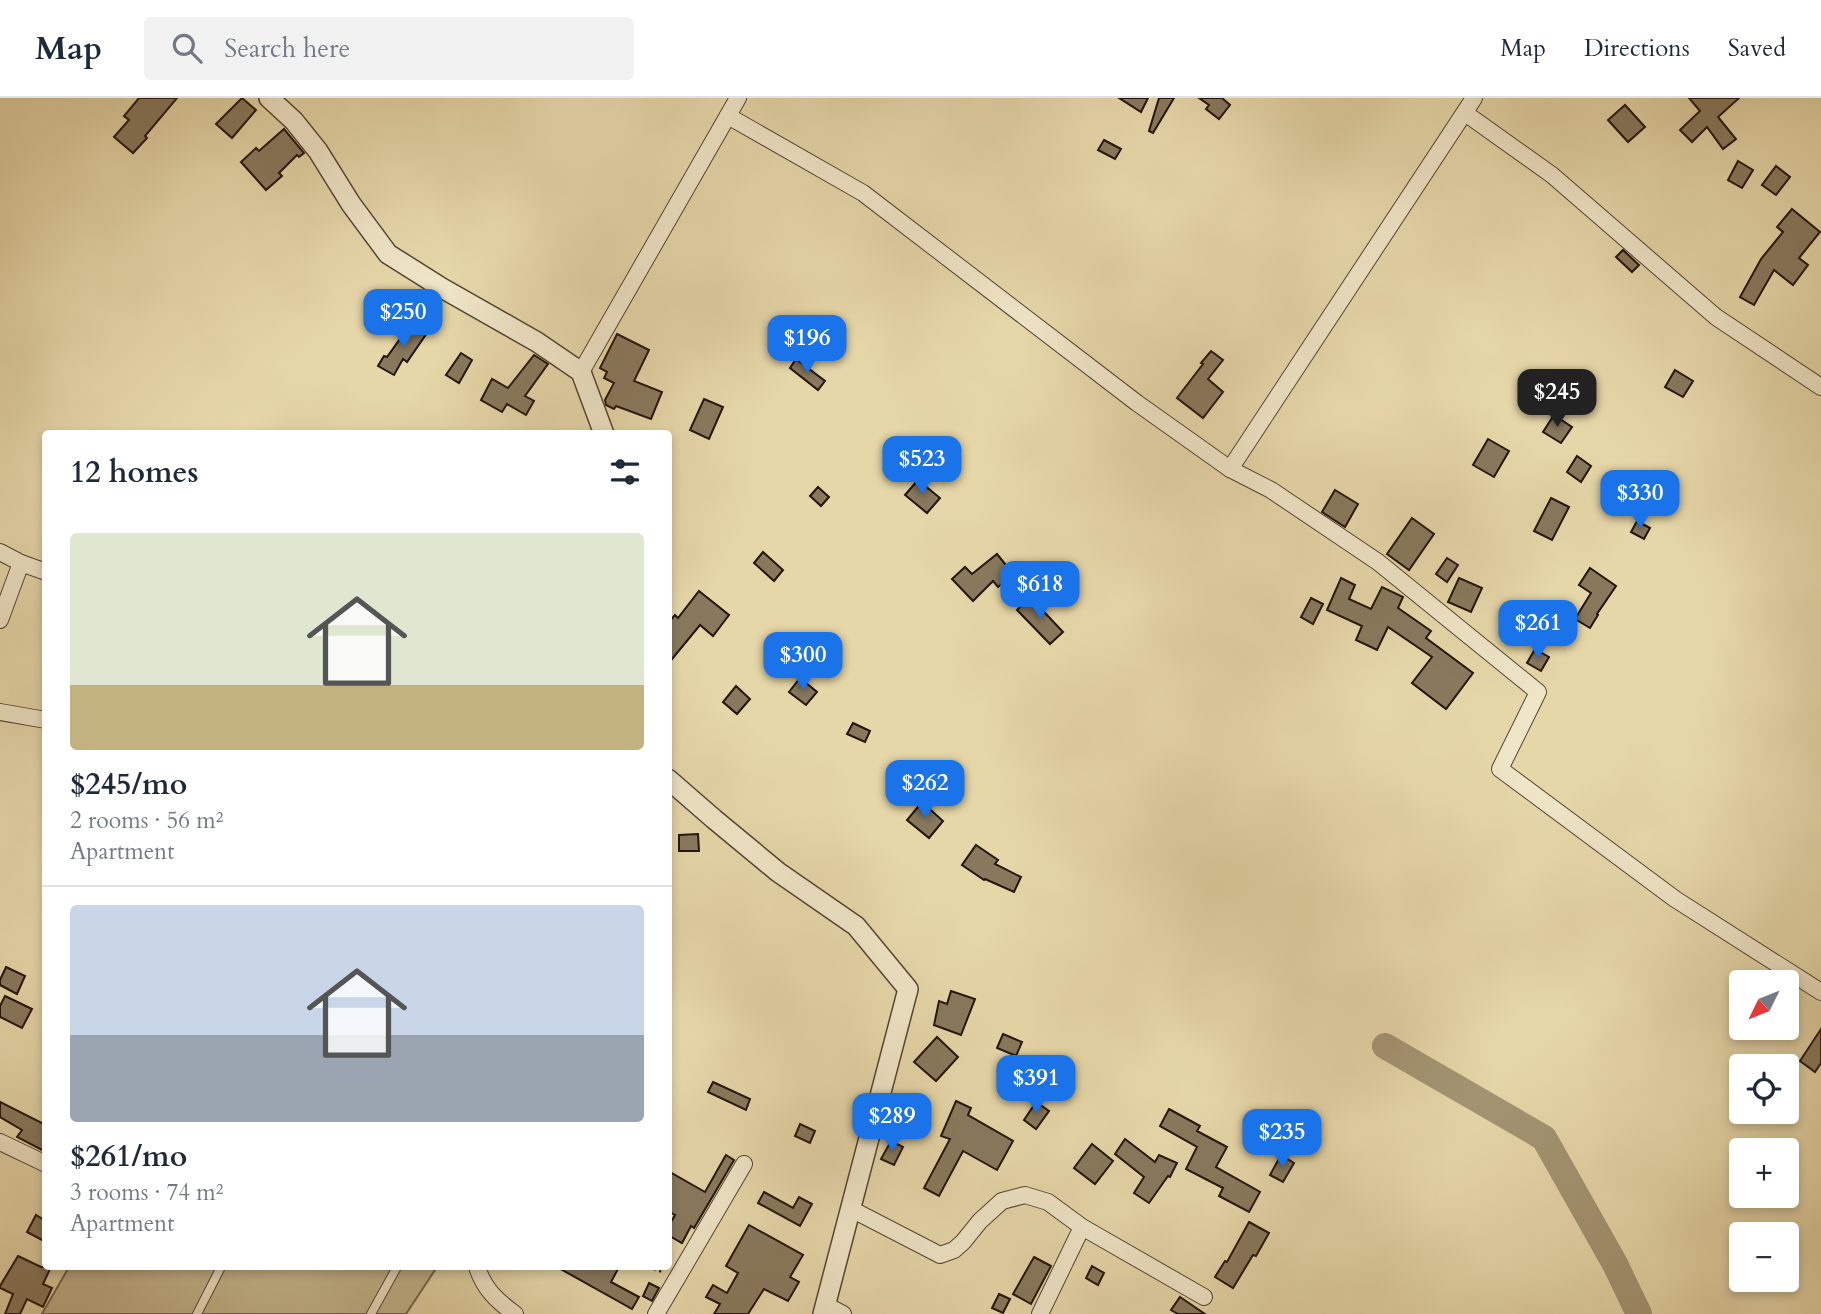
<!DOCTYPE html>
<meta charset="utf-8">
<style>
:root{--surface:#fff;--page:#f2f2f3;--text:#1f2937;--muted:#747a83;--line:#e0e1e3;--accent:#1a73e8}
body{margin:0;font-family:Cardo,serif;background:var(--page);color:var(--text);height:100vh;display:flex;flex-direction:column;font-size:26px;white-space:nowrap}
*{box-sizing:border-box;margin:0}
p{font-size:23px;color:var(--muted)}
.icon{flex:none;width:38px;height:38px;fill:none;stroke:currentColor;stroke-width:2;stroke-linecap:round;stroke-linejoin:round}
.map{position:relative;flex:1;overflow:hidden}
.panel{position:absolute;left:42px;top:332px;width:630px;height:840px;display:flex;flex-direction:column;background:var(--surface);border-radius:7px;box-shadow:0 4px 10px #0003}
.panel>*{flex:none}
.needle{width:46px;rotate:227deg}
.fabs{position:absolute;left:1729px;top:872px;display:grid;gap:14px}
.fabs a{display:grid;place-items:center;width:70px;height:70px;border-radius:7px;background:var(--surface);box-shadow:0 4px 10px #0003;font-size:35px}
.price{position:absolute;translate:-50% -60px;padding:0 16px;border-radius:14px;background:var(--accent);color:#fff;font-size:23px;line-height:46px;filter:drop-shadow(0 2px 4px #0008)}
.price::after{content:'';position:absolute;left:50%;top:42px;width:21px;height:16px;margin-left:-10px;background:inherit;clip-path:polygon(0 0,100% 0,50% 100%)}
.price.active{background:#222;color:#fff}
ul{padding:0;list-style:none}
li{display:grid;align-content:center;gap:14px;height:371px;padding:0 28px}
li+li{border-top:2px solid var(--line)}
li span{display:grid;place-items:center;height:217px;border-radius:7px;color:#555}
li>.icon{margin-inline-start:auto}
span .icon{width:126px;height:126px;fill:#fffc;stroke-width:1}
li b{font-size:30px}
h2{display:flex;justify-content:space-between;align-items:center;height:84px;padding:0 28px;font-size:30px}
header{display:flex;align-items:center;gap:42px;box-sizing:border-box;height:98px;padding:0 35px;background:var(--surface);border-bottom:2px solid var(--line)}
header strong{font-size:33px}
nav{display:flex;gap:38px;margin-inline-start:auto;font-size:24px}
.search{width:490px;height:63px;background:var(--page);display:flex;align-items:center;gap:18px;box-sizing:border-box;padding:0 24px;border-radius:7px;color:var(--muted);font-size:26px}
.map>svg:first-child{display:block}
</style>
<header>
<strong>Map</strong>
<div class="search"><svg class="icon" aria-label="search" viewBox="0 0 24 24"><circle cx="10" cy="10" r="6"/><path d="M15 15l6 6"/></svg>Search here</div>
<nav><a>Map</a><a>Directions</a><a>Saved</a></nav>
</header>
<div class="map">
<svg width="1821" height="1216" viewBox="0 0 1821 1216">
<rect width="100%" height="100%" fill="#e6d7a9"/>
<filter id="stains"><feTurbulence type="fractalNoise" baseFrequency=".00286" numOctaves="4"/><feColorMatrix values="0 0 0 0 .2 0 0 0 0 .09 0 0 0 0 .02 0 0 0 .5 -.17"/></filter>
<radialGradient id="worn" r=".72"><stop offset=".6" stop-color="#630" stop-opacity="0"/><stop offset="1" stop-color="#630" stop-opacity=".3"/></radialGradient>
<polygon fill="#c5b68e" stroke="#74654c" stroke-width="2" points="69,1169 437,1169 406,1216 42,1216"/>
<g fill="none" stroke-linecap="round" stroke-linejoin="round">
<polyline stroke="#a49573" stroke-width="26" points="1385,948 1544,1040 1615,1166 1639,1216"/>
</g>
<g fill="#88795d" stroke="#23140a" stroke-width="2">
<polygon points="139,0 177,0 145,38 147,40 133,55 114,39 129,22 124,18"/>
<polygon points="242,0 256,12 232,40 216,26"/>
<polygon points="1119,0 1148,0 1141,14"/>
<polygon points="1159,0 1174,0 1153,35 1149,33"/>
<polygon points="1199,0 1222,0 1230,7 1219,21 1206,11 1209,7"/>
<polygon points="1689,0 1739,0 1718,19 1736,41 1723,51 1707,29 1692,44 1680,32 1700,13"/>
<polygon points="1625,7 1645,29 1628,44 1608,22"/>
<polygon points="284,31 304,55 299,59 297,57 279,75 282,78 266,92 241,64 256,50 259,53"/>
<polygon points="1104,42 1121,51 1115,61 1098,52"/>
<polygon points="1738,63 1753,72 1742,90 1728,82"/>
<polygon points="1776,68 1790,79 1776,97 1762,87"/>
<polygon points="1792,111 1820,134 1799,160 1808,167 1793,187 1774,172 1754,207 1740,199 1761,161 1783,134 1777,129"/>
<polygon points="1623,152 1639,167 1632,174 1616,159"/>
<polygon points="412,224 427,235 407,264 403,261 394,277 378,268 384,258 387,259"/>
<polygon points="617,236 649,252 634,283 662,294 651,321 616,308 614,311 606,307 605,302 614,285 604,280 607,274 600,270"/>
<polygon points="1211,253 1223,262 1208,281 1223,294 1203,320 1177,300 1203,266 1201,265"/>
<polygon points="461,255 472,262 459,285 446,277"/>
<polygon points="534,257 548,266 525,298 534,303 526,317 507,306 502,314 481,302 492,281 508,290"/>
<polygon points="796,261 825,283 818,292 790,270"/>
<polygon points="1675,272 1693,283 1683,299 1665,289"/>
<polygon points="704,301 723,309 709,341 690,332"/>
<polygon points="1554,317 1572,329 1561,345 1543,334"/>
<polygon points="1488,341 1509,353 1494,379 1473,367"/>
<polygon points="1577,358 1591,368 1581,384 1567,374"/>
<polygon points="918,382 940,400 927,415 905,397"/>
<polygon points="818,389 829,399 821,408 810,398"/>
<polygon points="1335,392 1358,406 1345,429 1322,414"/>
<polygon points="1620,394 1631,400 1623,417 1611,411"/>
<polygon points="1551,400 1569,409 1552,442 1534,433"/>
<polygon points="1412,420 1434,436 1409,472 1387,456"/>
<polygon points="1637,423 1650,430 1644,441 1631,434"/>
<polygon points="763,454 783,472 774,483 754,465"/>
<polygon points="997,456 1014,477 998,489 993,483 973,503 952,481 965,469 972,476"/>
<polygon points="1447,460 1458,467 1447,484 1436,476"/>
<polygon points="1590,470 1616,488 1597,516 1598,517 1590,530 1575,521 1591,495 1579,487"/>
<polygon points="1341,480 1355,487 1349,501 1371,511 1382,489 1403,499 1398,510 1431,533 1426,540 1473,575 1446,611 1412,585 1432,559 1388,529 1377,552 1356,542 1362,528 1327,512"/>
<polygon points="1459,480 1482,490 1471,514 1448,504"/>
<polygon points="699,493 729,517 713,538 700,527 668,566 668,525 675,517 678,520"/>
<polygon points="1030,499 1063,534 1050,546 1017,512"/>
<polygon points="1311,500 1323,506 1313,526 1301,519"/>
<polygon points="1538,504 1554,516 1541,533 1525,521"/>
<polygon points="1535,551 1549,559 1541,573 1527,565"/>
<polygon points="800,580 817,594 806,607 789,594"/>
<polygon points="736,588 750,601 737,616 723,604"/>
<polygon points="853,625 870,633 865,644 847,636"/>
<polygon points="922,704 943,723 929,740 907,722"/>
<polygon points="698,736 699,753 679,753 679,737"/>
<polygon points="976,747 998,762 995,766 1021,779 1014,794 985,781 984,782 962,767"/>
<polygon points="6,869 25,878 17,896 0,887 0,882"/>
<polygon points="951,893 975,901 961,937 934,927 939,903 947,906"/>
<polygon points="5,898 32,911 22,930 0,919 0,908"/>
<polygon points="1821,931 1821,965 1815,974 1800,963"/>
<polygon points="1003,936 1022,944 1016,958 997,950"/>
<polygon points="937,939 958,959 936,983 914,964"/>
<polygon points="713,984 750,1001 746,1012 708,994"/>
<polygon points="956,1003 971,1010 968,1017 1013,1043 997,1072 963,1053 939,1098 924,1090 950,1041 941,1038"/>
<polygon points="0,1004 46,1027 46,1054 17,1039 22,1032 0,1019"/>
<polygon points="1036,1004 1049,1013 1036,1031 1024,1022"/>
<polygon points="1169,1011 1200,1028 1197,1033 1227,1049 1216,1069 1260,1094 1249,1114 1219,1098 1223,1090 1186,1071 1197,1049 1160,1028"/>
<polygon points="800,1026 815,1033 810,1045 795,1038"/>
<polygon points="1125,1041 1155,1064 1159,1057 1177,1065 1170,1079 1168,1078 1149,1105 1134,1095 1144,1079 1115,1056"/>
<polygon points="891,1043 903,1049 894,1067 881,1061"/>
<polygon points="1092,1046 1113,1063 1095,1086 1074,1070"/>
<polygon points="726,1057 734,1062 694,1130 691,1128 682,1145 668,1137 668,1129 675,1117 668,1113 668,1073 705,1094"/>
<polygon points="1281,1057 1294,1065 1283,1084 1270,1077"/>
<polygon points="764,1094 793,1110 799,1099 812,1106 800,1128 758,1105"/>
<polygon points="36,1117 46,1123 46,1144 27,1134"/>
<polygon points="1249,1124 1269,1135 1256,1158 1253,1157 1233,1190 1215,1179 1225,1163 1227,1164"/>
<polygon points="749,1127 803,1157 790,1179 799,1184 788,1203 764,1191 748,1216 714,1216 720,1206 706,1199 713,1187 727,1195 738,1175 726,1168"/>
<polygon points="18,1158 41,1169 51,1169 43,1186 52,1190 43,1209 27,1201 20,1216 5,1216 13,1196 0,1190 0,1188"/>
<polygon points="1034,1159 1051,1168 1031,1206 1013,1196"/>
<polygon points="1092,1168 1104,1175 1098,1187 1086,1180"/>
<polygon points="557,1169 619,1169 611,1184 639,1199 632,1211"/>
<polygon points="649,1185 659,1190 652,1203 643,1198"/>
<polygon points="999,1196 1010,1201 1003,1215 992,1210"/>
<polygon points="1180,1199 1205,1216 1178,1216 1171,1212"/>
</g>
<g fill="none" stroke-linecap="round" stroke-linejoin="round">
<defs>
<g id="service">
<polyline points="197,1216 221,1169"/>
<polyline points="371,1216 397,1169"/>
</g>
<g id="minor">
<polyline points="1465,15 1552,77 1716,219 1821,289"/>
<polyline points="728,18 863,95 1137,305 1230,371 1271,392 1378,464 1538,594 1500,671 1675,801 1821,894"/>
<polyline points="581,274 738,0"/>
<polyline points="1230,371 1474,0"/>
<polyline points="0,454 21,465 46,474"/>
<polyline points="0,522 21,465"/>
<polyline points="0,614 46,622"/>
<polyline points="0,1044 46,1066"/>
<polyline points="851,1111 940,1157 954,1152 963,1144 980,1123 1002,1103 1025,1097 1048,1104 1082,1129 1204,1199"/>
<path d="M477,1169c7,22 20,34 38,47"/>
<polyline points="826,1207 843,1216"/>
<polyline points="656,1216 744,1066"/>
<polyline points="1040,1216 1082,1129"/>
</g>
<g id="tertiary">
<polyline points="269,0 294,23 318,53 351,106 388,156 442,190 537,244 581,274 604,336"/>
<polyline points="668,681 714,721 778,774 856,828 908,891 823,1216"/>
</g>
</defs>
<use href="#service" stroke="#544532" stroke-width="10"/>
<use href="#minor" stroke="#544532" stroke-width="18"/>
<use href="#tertiary" stroke="#544532" stroke-width="22"/>
<polyline stroke="#23140a" stroke-width="2.5" stroke-dasharray="2 3.5" stroke-linecap="butt" points="649,1169 662,1174"/>
<use href="#service" stroke="#efe5c7" stroke-width="8"/>
<use href="#minor" stroke="#efe5c7" stroke-width="16"/>
<use href="#tertiary" stroke="#efe5c7" stroke-width="19"/>
</g>
<rect width="100%" height="100%" filter="url(#stains)"/>
<rect width="100%" height="100%" fill="url(#worn)"/>
</svg>
<div class="fabs">
<a><svg class="needle" viewBox="-14 -14 28 28"><path d="M0-13l5 13h-10z" fill="#e53935"/><path d="M0 13l5-13h-10z" fill="#747a83"/></svg></a>
<a><svg class="icon" aria-label="locate" viewBox="0 0 24 24"><circle cx="12" cy="12" r="6"/><path d="M12 2v4M12 18v4M2 12h4M18 12h4"/></svg></a>
<a>+</a>
<a>−</a>
</div>
<b class="price" style="left:403px;top:251px">$250</b>
<b class="price" style="left:807px;top:277px">$196</b>
<b class="price active" style="left:1557px;top:331px">$245</b>
<b class="price" style="left:922px;top:398px">$523</b>
<b class="price" style="left:1640px;top:432px">$330</b>
<b class="price" style="left:1040px;top:523px">$618</b>
<b class="price" style="left:1538px;top:562px">$261</b>
<b class="price" style="left:803px;top:594px">$300</b>
<b class="price" style="left:925px;top:722px">$262</b>
<b class="price" style="left:1036px;top:1017px">$391</b>
<b class="price" style="left:892px;top:1055px">$289</b>
<b class="price" style="left:1282px;top:1071px">$235</b>
<section class="panel">
<h2>12 homes<svg class="icon" aria-label="filters" viewBox="0 0 24 24"><path d="M4 7h16M4 17h16"/><circle cx="9" cy="7" r="2"/><circle cx="15" cy="17" r="2"/></svg></h2>
<ul>
<li><span style="background:linear-gradient(#dfe7d0 70%,#c2b280 0)"><svg class="icon" aria-label="home" viewBox="0 0 24 24"><path d="M3 11l9-7 9 7M6 9v11h12V9"/></svg></span><div><b>$245/mo</b><p>2 rooms · 56 m²</p><p>Apartment</p></div></li>
<li><span style="background:linear-gradient(#c9d6e8 60%,#9aa5b1 0)"><svg class="icon" aria-label="home" viewBox="0 0 24 24"><path d="M3 11l9-7 9 7M6 9v11h12V9"/></svg></span><div><b>$261/mo</b><p>3 rooms · 74 m²</p><p>Apartment</p></div></li>
</ul>
</section>
</div>
